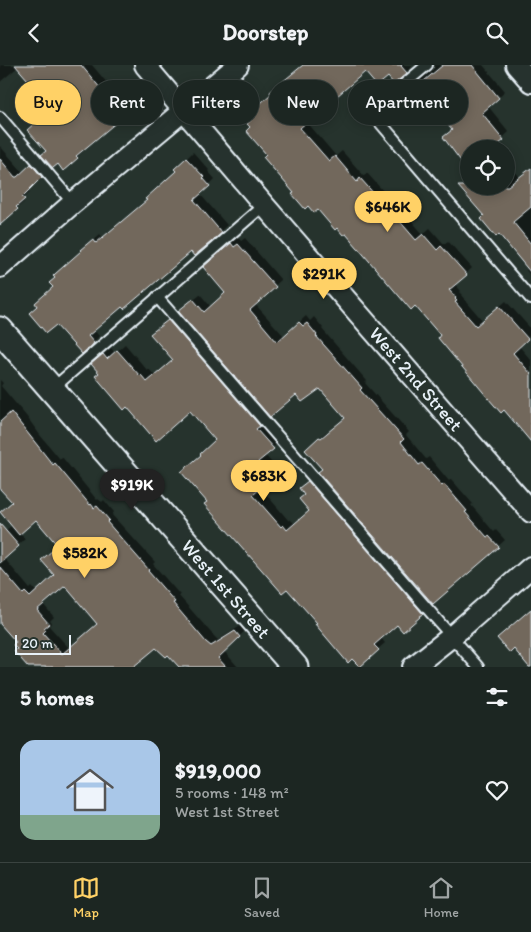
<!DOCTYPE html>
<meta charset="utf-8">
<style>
:root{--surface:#1c2622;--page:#252e2a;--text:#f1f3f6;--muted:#a0a5a5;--line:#3a4340;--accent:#ffd166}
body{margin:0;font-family:Itim,sans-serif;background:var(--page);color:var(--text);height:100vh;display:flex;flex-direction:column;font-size:19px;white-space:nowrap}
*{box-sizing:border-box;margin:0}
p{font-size:16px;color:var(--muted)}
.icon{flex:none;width:28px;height:28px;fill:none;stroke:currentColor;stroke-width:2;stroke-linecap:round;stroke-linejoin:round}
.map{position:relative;height:602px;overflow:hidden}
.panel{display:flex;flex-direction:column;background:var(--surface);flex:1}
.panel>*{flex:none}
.guide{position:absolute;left:15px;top:15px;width:501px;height:45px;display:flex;gap:10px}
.tools{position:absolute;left:460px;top:75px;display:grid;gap:10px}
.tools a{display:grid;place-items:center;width:55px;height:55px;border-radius:50%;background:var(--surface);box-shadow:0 2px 12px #0003,0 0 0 1px var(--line);font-size:25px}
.scale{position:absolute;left:15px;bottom:12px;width:56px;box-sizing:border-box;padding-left:5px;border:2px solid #e8f1f8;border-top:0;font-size:14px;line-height:18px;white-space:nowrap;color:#e8f1f8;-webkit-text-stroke:4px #26332d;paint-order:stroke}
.price{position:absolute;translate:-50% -42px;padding:0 11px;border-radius:18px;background:var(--accent);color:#111;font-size:16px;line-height:32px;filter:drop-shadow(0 1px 2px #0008)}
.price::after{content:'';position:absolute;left:50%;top:30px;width:15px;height:11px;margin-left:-8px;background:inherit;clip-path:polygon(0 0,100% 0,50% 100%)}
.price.active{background:#222;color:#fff}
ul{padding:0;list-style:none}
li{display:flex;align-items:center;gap:15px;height:125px;padding:0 20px}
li+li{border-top:1px solid var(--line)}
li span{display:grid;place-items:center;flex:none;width:140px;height:100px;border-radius:15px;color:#555}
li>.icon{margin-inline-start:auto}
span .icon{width:60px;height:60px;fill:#fffc;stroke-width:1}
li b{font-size:21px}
h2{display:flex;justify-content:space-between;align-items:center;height:60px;padding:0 20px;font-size:21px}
.chip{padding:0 18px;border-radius:22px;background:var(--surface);box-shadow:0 2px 12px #0003,0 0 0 1px var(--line);font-size:18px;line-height:45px}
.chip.active{background:var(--accent);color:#111}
header{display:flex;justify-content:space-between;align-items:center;height:65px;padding:0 20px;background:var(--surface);font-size:22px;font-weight:700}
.dock{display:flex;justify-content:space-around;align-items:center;height:70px;border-top:1px solid var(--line);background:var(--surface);font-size:14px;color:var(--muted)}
.dock a{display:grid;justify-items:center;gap:2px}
.dock .active{color:var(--accent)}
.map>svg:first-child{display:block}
</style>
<header><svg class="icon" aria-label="back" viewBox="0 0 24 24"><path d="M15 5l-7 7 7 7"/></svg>Doorstep<svg class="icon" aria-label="search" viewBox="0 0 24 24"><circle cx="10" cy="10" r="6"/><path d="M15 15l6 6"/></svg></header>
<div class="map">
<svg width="531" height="602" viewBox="0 0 531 602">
<rect width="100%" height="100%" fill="#26332d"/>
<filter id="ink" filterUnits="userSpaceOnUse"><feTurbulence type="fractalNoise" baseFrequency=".02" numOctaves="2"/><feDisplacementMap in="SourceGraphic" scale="10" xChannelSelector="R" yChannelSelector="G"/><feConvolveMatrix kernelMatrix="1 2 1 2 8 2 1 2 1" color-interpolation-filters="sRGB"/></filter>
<g filter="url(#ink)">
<g fill="#0007" fill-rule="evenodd">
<polygon points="0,0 92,0 113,25 117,21 128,34 124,38 129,44 82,85 83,86 77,92 47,86 53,42 18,2 0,17"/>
<polygon points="304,0 414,0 394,17 388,10 366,5 306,56 336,91 342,86 364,111 367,108 392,136 398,130 408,141 403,146 423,169 430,163 444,179 448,176 472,203 455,219 461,226 460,227 462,229 461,230 483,256 506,236 531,264 531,269 519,281 531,295 531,375 415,239 346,168 318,143 295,128 268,89"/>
<polygon points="435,0 483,0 505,26 488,41 509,67 493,82 494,84 469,84 432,38 410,24 434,3"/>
<polygon points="0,81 22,106 24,106 38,94 48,105 27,125 30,127 22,135 24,137 17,143 0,155"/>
<polygon points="193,87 209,105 208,106 215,114 200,129 227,160 195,190 191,185 94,265 99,271 93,278 56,258 54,222 83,185 100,169 103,173 148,134 177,106 182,98"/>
<polygon points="506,97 520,112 531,103 531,211 526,205 528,203 486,151 463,125 469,119 469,121 506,121"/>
<polygon points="238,172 241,176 245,173 281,215 255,239 284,271 306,251 310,256 314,252 323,263 322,264 367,316 365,318 409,367 406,370 426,394 429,392 449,416 451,414 473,439 471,440 494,467 496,465 505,475 462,514 323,404 313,378 326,367 328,368 346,352 320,322 296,328 186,240 200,229 211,242 227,228 211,196"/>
<polygon points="175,249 280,376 265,390 278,405 260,422 289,456 290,454 295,459 310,446 306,429 308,417 315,410 426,544 419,551 397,558 381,573 385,578 378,584 318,558 208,437 202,389 217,374 190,344 100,308 100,292 111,283 115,288 125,279 147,305 149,304 155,311 174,295 159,262"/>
<path d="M0,315l3,3 -2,3 26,31 13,18 20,24 2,-2 35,43 1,-1 4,3 2,-2 10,12 -2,3 43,47 -2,2 27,31 -1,1 34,39 5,5 24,-15 4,5 -22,21 14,16h-58l-12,-14 -12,-7 -21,18 3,3h-109l-10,-18 -1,-7 -18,-20v-86l12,-11 1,-23 -13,-15zM37,453l22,27 -3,30 -19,17 -5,-5 -2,2 -26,-31 21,-19 -5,-6zM65,520l33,38 -29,25 -20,-22 2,-3 -1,-2 4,-4 -11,-13z"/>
</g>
<g fill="#72675b" stroke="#e8f1f8" fill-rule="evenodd">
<polygon points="15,0 81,0 106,30 110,27 122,41 118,45 124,51 76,91 78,93 63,106 58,99 53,103 41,90 46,86 27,65 52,43"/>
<polygon points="303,0 402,0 401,1 407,8 394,19 388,12 377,21 365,7 300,63 329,96 335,91 357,117 360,113 385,141 391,136 402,148 397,153 416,175 423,169 437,185 441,181 467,210 449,225 456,233 455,234 457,236 455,237 476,261 499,241 528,274 513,288 531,309 531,377 504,345 501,348 488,333 438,273 440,270 415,241 411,245 346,169 343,170 337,163 335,165 318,145 314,148 308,141 305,144 292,129 294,128 263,92 266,89 246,66 250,62 247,59 251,55 247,50 271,29 270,27"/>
<polygon points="443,0 472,0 499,33 482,48 504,75 493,84 469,84 469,107 443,72 452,65 431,40 419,50 402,30 416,18 418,21"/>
<polygon points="186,93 204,112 203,113 210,121 194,135 222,168 194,191 191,187 124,244 122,242 88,271 94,278 82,289 56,260 46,268 29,248 37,241 35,238 53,222 49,218 55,213 53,211 55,209 81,186 80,185 93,174 96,178 147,135 145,134 176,106 174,104"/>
<polygon points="0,94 15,112 17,112 31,99 42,112 22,132 25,134 16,142 18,144 0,160"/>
<polygon points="531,103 531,142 513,157 531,179 531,208 499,169 496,172 481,154 484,151 458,121 508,121"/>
<polygon points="231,178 234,182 238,179 276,222 250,245 277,277 299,257 303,261 307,258 317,270 316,271 362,323 360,325 404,374 401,377 419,400 422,398 442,421 444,419 467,446 465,447 487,472 489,471 499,482 433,539 318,407 322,404 305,385 319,372 321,373 345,353 320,324 302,337 296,330 270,352 178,246 193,234 204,247 225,228 203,202"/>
<polygon points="168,255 260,361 256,364 274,384 258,397 272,413 253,430 281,462 283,460 287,465 309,446 299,434 304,430 299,423 308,416 423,549 419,551 420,552 403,567 397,560 374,580 379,585 360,602 352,594 348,598 315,559 317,558 287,524 282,528 204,439 207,437 181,407 201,390 200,389 215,375 190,346 156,376 127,342 124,345 95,311 99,308 91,299 103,289 107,294 117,285 140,311 141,310 147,317 173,295 150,269"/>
<path d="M11,347l42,53 2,-2 35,42 1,-1 3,4 3,-2 12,14 -2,2 42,48 -1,1 27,31 -2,1 33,39 5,4 24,-15 5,6 -22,21 8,9h-47l-11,-12 -2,2 -10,-9 -23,19h-105l-14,-16 3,-2 -4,-4 3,-3 -16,-18v-57l23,27 2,-2 5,5 24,-22 -13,-15 17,-14 -22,-26 -17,15 -19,-23 12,-10 -12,-13v-67zM65,521l32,38 -35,30 -19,-21 3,-3 -2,-2 5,-4 -12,-14z"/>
<polygon points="0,459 19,481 0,498"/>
<polygon points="531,544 531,602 529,602 514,584 510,588 497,573"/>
</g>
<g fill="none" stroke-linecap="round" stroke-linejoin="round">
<defs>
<g id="service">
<polyline points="427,0 371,47 531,234"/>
<polyline points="0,52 73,138"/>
<polyline points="157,232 478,602"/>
<polyline points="52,324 264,140"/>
</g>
<g id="minor">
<polyline points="145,0 264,140 531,447"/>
<polyline points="516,0 531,17"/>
<polyline points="0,202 73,138 238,0"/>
<polyline points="413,602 451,572 531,502"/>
</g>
<polyline id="tertiary" points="0,265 295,602"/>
</defs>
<use href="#service" stroke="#e8f1f8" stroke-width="14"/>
<use href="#minor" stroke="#e8f1f8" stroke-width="24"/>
<use href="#tertiary" stroke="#e8f1f8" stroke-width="29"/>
<use href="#service" stroke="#26332d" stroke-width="10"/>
<use href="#minor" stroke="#26332d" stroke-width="20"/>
<use href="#tertiary" stroke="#26332d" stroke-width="25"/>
</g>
</g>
<g text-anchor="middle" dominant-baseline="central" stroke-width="4.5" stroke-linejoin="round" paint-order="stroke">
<g font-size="19" fill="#e8f1f8" stroke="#26332d">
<text transform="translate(416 314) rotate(49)">West 2nd Street</text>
<text transform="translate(226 524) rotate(49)">West 1st Street</text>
</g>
</g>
</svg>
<div class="tools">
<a><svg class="icon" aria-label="locate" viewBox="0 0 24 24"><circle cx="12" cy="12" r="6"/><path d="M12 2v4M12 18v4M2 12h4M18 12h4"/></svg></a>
</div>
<div class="scale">20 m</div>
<b class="price" style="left:388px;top:168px">$646K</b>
<b class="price" style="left:324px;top:235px">$291K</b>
<b class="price" style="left:264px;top:437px">$683K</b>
<b class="price active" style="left:132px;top:446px">$919K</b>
<b class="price" style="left:85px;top:514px">$582K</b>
<div class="guide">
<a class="chip active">Buy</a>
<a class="chip">Rent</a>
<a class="chip">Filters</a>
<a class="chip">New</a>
<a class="chip">Apartment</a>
</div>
</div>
<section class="panel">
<h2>5 homes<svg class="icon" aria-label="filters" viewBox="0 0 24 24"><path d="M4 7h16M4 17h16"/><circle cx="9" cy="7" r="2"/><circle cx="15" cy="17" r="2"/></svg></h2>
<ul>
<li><span style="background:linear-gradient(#a9c7e8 75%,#7fa58c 0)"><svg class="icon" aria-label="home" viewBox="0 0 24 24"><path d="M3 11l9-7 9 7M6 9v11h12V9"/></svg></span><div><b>$919,000</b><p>5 rooms · 148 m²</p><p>West 1st Street</p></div><svg class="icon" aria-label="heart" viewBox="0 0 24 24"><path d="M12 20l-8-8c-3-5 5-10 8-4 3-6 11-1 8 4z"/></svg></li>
</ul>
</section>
<nav class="dock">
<a class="active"><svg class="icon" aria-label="map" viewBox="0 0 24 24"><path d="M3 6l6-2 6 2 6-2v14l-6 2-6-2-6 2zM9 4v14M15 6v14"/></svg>Map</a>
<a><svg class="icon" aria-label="saved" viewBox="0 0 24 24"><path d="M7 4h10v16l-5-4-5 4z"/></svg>Saved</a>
<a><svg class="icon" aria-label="home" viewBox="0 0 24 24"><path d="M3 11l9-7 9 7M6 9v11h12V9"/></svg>Home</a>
</nav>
